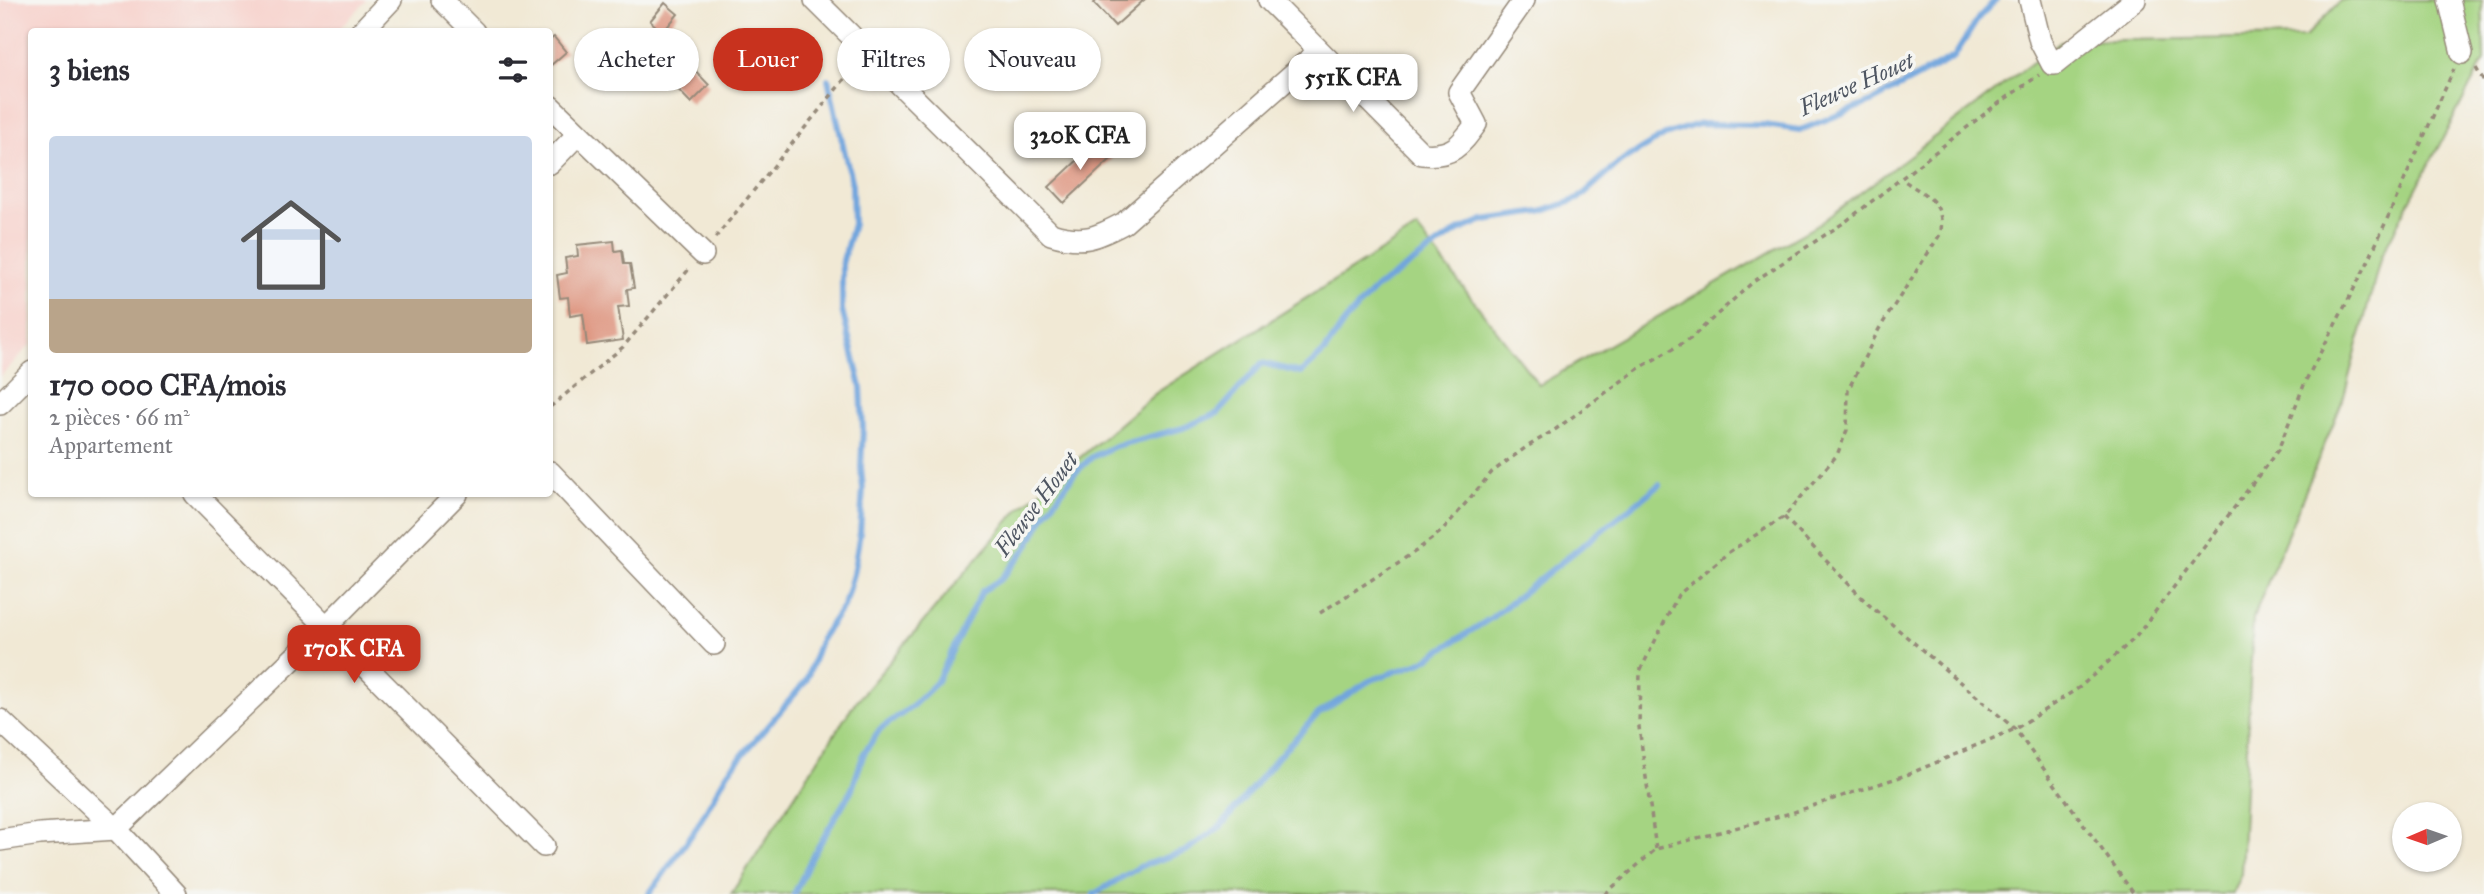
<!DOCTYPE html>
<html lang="fr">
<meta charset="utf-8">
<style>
:root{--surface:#fff;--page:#f7f7f7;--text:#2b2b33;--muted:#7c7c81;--accent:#c8321e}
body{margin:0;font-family:"IM FELL Great Primer",serif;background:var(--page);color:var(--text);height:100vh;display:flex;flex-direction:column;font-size:26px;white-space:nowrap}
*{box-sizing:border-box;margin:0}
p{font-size:23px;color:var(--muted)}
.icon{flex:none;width:38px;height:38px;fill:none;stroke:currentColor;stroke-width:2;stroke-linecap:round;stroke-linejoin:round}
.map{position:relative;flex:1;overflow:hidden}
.details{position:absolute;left:28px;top:28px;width:525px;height:469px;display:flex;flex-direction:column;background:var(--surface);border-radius:7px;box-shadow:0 2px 5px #0004}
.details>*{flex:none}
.banner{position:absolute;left:574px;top:28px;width:665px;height:63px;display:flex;gap:14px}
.needle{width:46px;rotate:268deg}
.tools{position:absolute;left:2392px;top:802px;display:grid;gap:14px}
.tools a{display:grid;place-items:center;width:70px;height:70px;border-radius:50%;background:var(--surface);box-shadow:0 2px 5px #0004;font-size:35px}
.price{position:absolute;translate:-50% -60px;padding:0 16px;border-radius:14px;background:#fff;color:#222;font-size:23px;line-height:46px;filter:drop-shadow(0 2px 4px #0008)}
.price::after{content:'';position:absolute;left:50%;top:42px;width:21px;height:16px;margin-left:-10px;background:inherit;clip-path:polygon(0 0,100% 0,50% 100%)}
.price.on{background:var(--accent);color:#fff}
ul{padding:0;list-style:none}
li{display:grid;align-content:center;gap:14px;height:371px;padding:0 21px}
li span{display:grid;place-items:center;height:217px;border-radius:7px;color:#555}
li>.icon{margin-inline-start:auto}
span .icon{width:126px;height:126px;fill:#fffc;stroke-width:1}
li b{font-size:30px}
h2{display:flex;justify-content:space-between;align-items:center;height:84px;padding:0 21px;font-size:30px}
.pill{padding:0 24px;border-radius:32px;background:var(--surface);box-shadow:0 2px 5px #0004;font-size:24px;line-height:63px}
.pill.on{background:var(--accent);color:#fff}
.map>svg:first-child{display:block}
</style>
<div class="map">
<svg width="2484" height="894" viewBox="0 0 2484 894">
<rect width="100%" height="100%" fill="#f6f6f2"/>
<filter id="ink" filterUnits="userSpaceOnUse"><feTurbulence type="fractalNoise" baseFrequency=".0143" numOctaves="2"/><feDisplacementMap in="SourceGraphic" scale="14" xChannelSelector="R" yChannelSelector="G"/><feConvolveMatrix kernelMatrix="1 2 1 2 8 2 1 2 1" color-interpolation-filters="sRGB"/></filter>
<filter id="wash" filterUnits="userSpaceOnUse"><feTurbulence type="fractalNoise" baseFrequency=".00686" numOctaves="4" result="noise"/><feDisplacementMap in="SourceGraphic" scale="28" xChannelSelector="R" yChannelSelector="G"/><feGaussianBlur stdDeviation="1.57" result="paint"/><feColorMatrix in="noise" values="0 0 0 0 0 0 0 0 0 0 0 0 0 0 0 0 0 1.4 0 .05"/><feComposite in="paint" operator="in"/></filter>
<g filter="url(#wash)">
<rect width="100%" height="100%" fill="#f1e9d5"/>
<polygon fill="#f7d0ca" points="0,0 367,0 337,31 32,32 31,344 0,377"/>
<polygon fill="#a5d482" stroke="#707f50" stroke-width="2" points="2341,0 2482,0 2484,60 2381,256 2343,400 2253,618 2241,874 2232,894 731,894 854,704 1018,510 1156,393 1417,228 1539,385 1819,224 2061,41 2305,37"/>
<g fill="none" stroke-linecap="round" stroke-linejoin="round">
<g stroke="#71a5dd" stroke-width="6">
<polyline points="649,894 695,830 728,772 806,681 821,638 844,605 853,574 860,533 863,489 861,467 863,429 861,387 842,310 842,264 853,224 852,185 828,79"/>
<polyline points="794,894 812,857 852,789 864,753 880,729 910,708 936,683 982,591 1001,579 1026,549 1045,515 1075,473 1092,457 1115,446 1183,428 1218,413 1262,363 1301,373 1324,352 1345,321 1375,289 1456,232 1484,220 1541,212 1578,199 1620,162 1665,135 1698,124 1764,125 1800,130 1871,102 1954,57 1979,17 1996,0"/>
<polyline points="1094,894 1141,866 1186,851 1221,826 1277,758 1318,714 1369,681 1422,662 1491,618 1659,485"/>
</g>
</g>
<g id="blocks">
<g fill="#df9984">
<polygon points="1097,0 1144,0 1115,26 1094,3"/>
<polygon points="665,3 678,14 663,32 650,21"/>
<polygon points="659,34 681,59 664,75 641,49"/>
<polygon points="554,37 566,52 550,66 550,40"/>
<polygon points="689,64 709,85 691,103 671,82"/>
<polygon points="1097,142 1112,158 1064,203 1049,187"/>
<polygon points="614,241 615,251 622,250 624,264 630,264 634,288 627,289 629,306 618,307 623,340 587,345 583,314 570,316 568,297 560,298 557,275 567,273 565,258 578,256 577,245"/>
</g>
</g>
</g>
<g filter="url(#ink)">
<use href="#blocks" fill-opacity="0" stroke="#968a7a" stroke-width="2"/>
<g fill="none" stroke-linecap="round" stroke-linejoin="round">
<defs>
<g id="minor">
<polyline points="442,0 474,32"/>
<path d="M815,0l236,234c32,10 45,4 73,-11l195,-172"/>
<path d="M1269,0l153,154c30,3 38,-8 54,-30l-17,-32 65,-92"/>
<polyline points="2030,0 2040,41 2052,64 2055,64 2135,0"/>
<polyline points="2449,0 2462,53"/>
<polyline points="361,32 391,0"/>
<polyline points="550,106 703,254"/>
<polyline points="550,163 578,134"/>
<polyline points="0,404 32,372"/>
<polyline points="550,472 714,644"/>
<polyline points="195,494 544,846"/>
<polyline points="0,720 116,829 176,894"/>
<polyline points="0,840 40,834 116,829 326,627 457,494"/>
</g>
</defs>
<use href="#minor" stroke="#968a7a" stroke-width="24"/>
<g stroke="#968a7a" stroke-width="3.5" stroke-dasharray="5 5" stroke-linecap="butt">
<polyline points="2476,68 2484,82"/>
<polyline points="715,238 856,65"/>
<polyline points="550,407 623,347 690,268"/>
<polyline points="1784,517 1867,603 2015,729 2134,894"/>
<polyline points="1320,613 1416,551 1443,530 1492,472 1525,448 1556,429 1638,369 1690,339 1753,282 1845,222 1992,108 2039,75"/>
<path d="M1656,849l-17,-122 1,-56 38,-76 51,-43 55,-35 53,-62 10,-25 1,-40 31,-61 62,-96c3,-33 -14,-36 -38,-53"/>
<polyline points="1605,894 1656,849 1791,813 1909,774 2015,729 2080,687 2135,638 2278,450 2306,380 2367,264 2454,69"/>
</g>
<use href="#minor" stroke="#fff" stroke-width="21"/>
</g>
</g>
<g text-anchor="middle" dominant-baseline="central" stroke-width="7" stroke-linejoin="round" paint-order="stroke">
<g font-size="23" font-style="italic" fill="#4e5561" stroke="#f6f6f2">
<text transform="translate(1856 84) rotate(-24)">Fleuve Houet</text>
<text transform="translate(1036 504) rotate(-53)">Fleuve Houet</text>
</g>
</g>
</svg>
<div class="tools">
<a><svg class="needle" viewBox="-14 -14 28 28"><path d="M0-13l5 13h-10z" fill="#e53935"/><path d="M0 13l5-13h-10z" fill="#7c7c81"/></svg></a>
</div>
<b class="price" style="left:1353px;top:114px">551K CFA</b>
<b class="price" style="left:1080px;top:172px">320K CFA</b>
<b class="price on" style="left:354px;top:685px">170K CFA</b>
<div class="banner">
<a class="pill">Acheter</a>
<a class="pill on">Louer</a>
<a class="pill">Filtres</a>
<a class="pill">Nouveau</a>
</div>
<section class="details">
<h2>3 biens<svg class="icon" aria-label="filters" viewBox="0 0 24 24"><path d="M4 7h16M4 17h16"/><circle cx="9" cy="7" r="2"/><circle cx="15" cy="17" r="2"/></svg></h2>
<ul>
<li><span style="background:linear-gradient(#c9d6e8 75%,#b9a48a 0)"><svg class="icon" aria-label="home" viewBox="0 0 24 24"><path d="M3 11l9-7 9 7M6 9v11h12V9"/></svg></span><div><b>170 000 CFA/mois</b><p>2 pièces · 66 m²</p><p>Appartement</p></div></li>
</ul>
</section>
</div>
